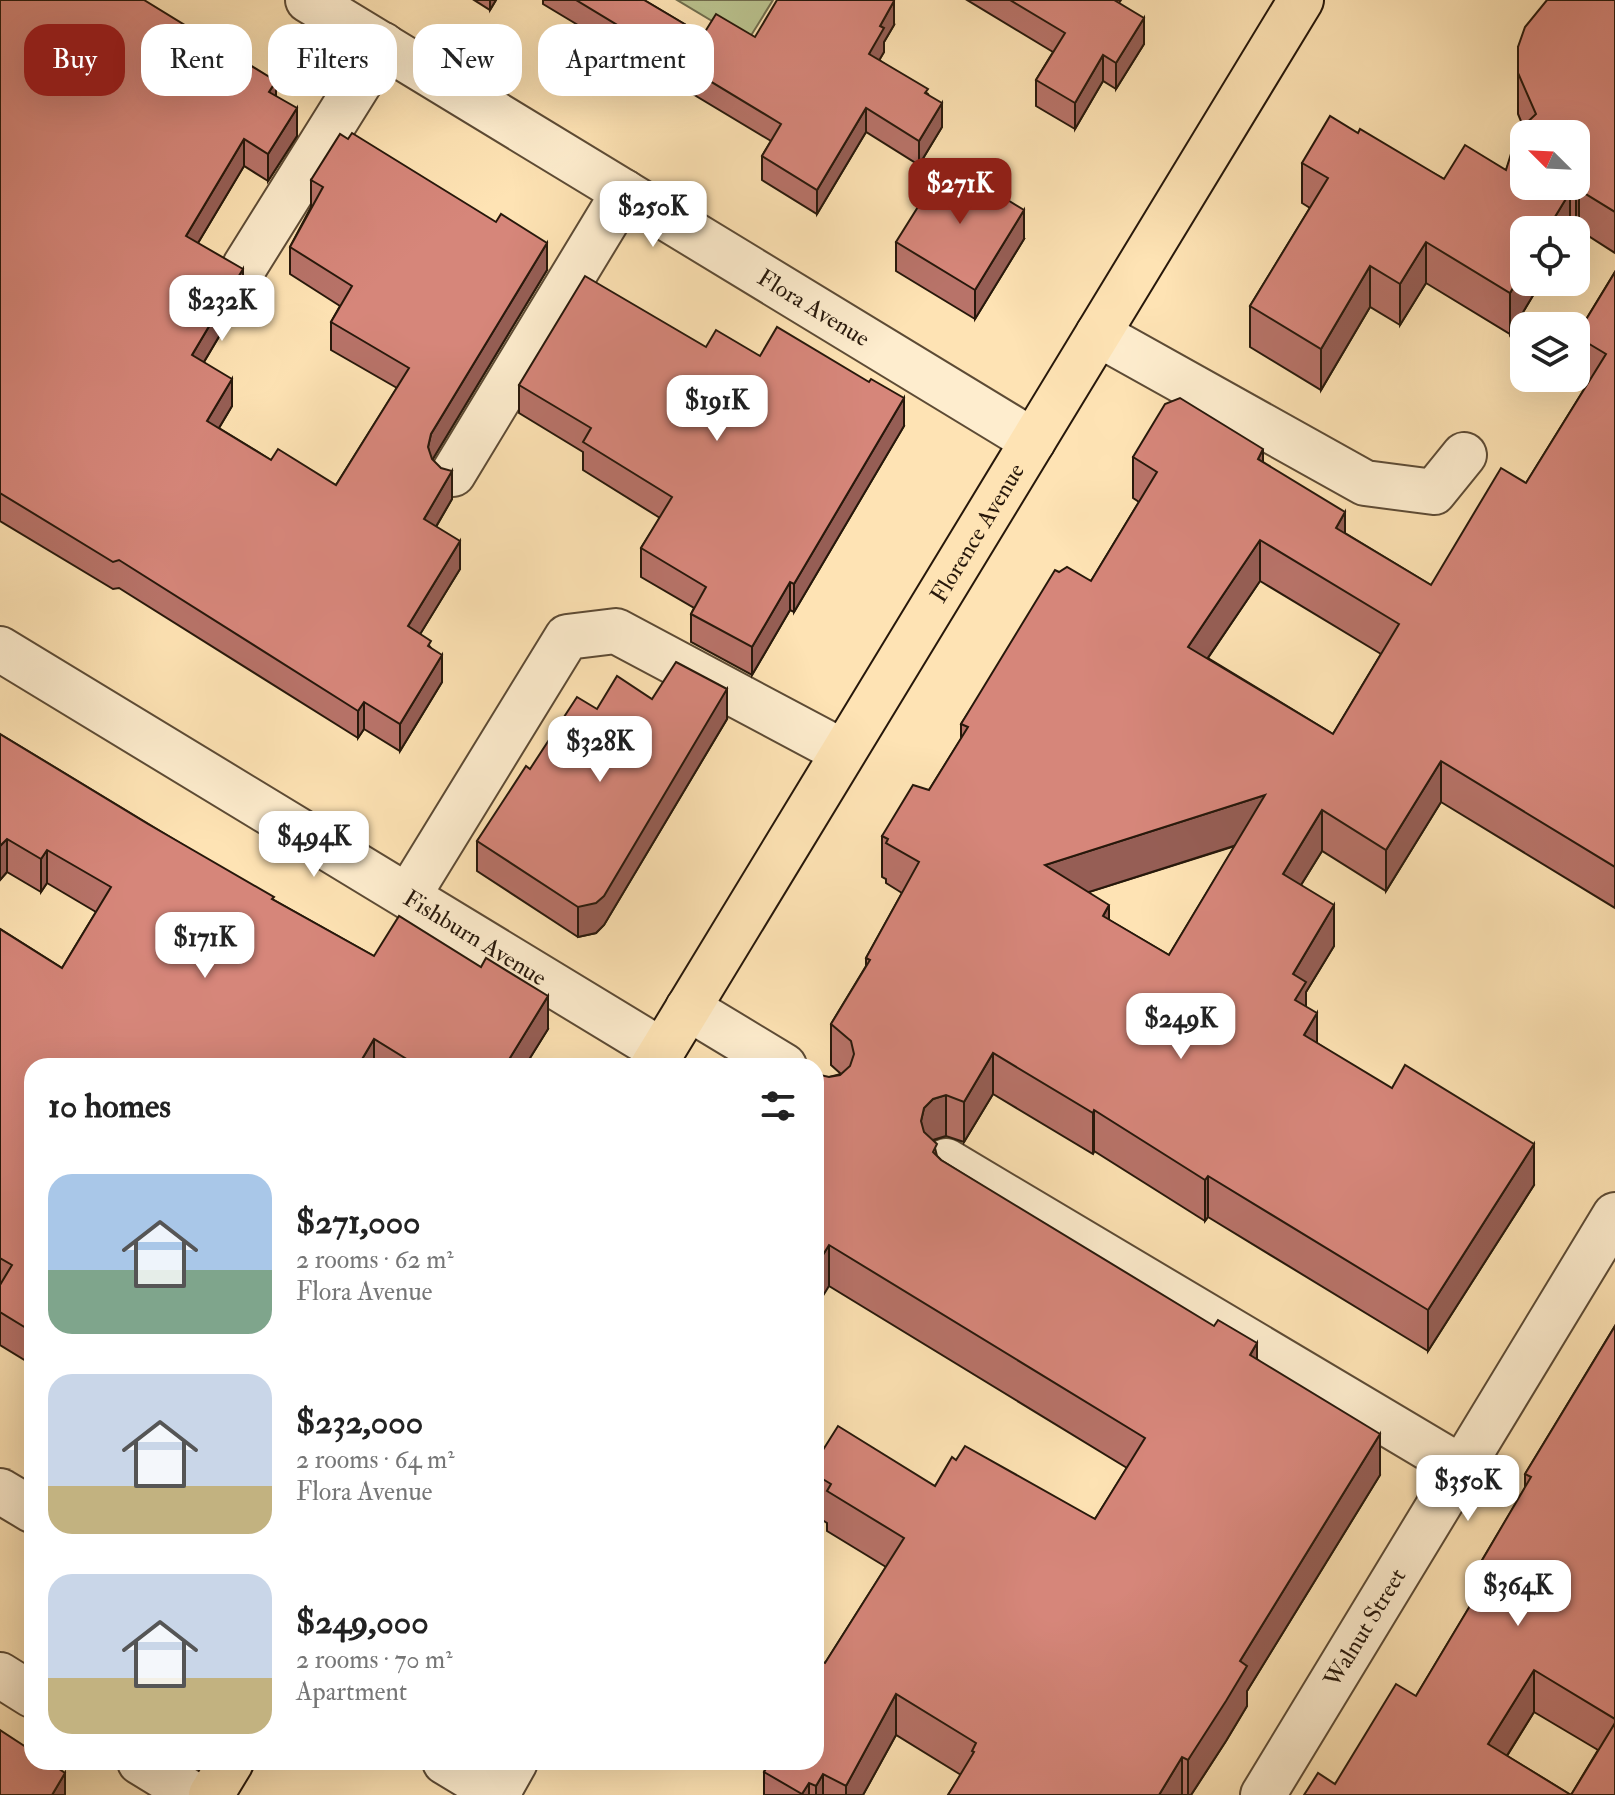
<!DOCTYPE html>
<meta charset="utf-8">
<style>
:root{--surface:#fff;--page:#f6f6f6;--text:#222;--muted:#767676;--accent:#8f2418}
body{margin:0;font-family:"IM FELL Double Pica",serif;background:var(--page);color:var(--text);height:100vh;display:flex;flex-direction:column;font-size:30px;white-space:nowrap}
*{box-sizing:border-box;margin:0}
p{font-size:26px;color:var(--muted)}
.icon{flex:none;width:44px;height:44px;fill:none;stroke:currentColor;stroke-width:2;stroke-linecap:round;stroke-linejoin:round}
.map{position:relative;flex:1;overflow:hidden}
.panel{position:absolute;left:24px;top:1058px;width:800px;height:712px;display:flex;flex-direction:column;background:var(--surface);border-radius:24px;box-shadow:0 8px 32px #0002}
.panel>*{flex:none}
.guide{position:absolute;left:24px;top:24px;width:800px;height:72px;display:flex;gap:16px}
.needle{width:52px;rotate:294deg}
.buttons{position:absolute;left:1510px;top:120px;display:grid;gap:16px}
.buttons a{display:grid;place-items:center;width:80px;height:80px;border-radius:16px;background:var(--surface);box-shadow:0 8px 32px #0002;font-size:40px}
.price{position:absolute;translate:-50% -68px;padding:0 18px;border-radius:16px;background:#fff;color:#222;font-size:26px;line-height:52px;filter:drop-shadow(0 2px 4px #0008)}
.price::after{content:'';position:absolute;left:50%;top:48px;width:24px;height:18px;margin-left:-12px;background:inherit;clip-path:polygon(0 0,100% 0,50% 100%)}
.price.current{background:var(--accent);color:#fff}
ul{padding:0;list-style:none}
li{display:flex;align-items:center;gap:24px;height:200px;padding:0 24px}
li span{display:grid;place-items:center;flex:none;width:224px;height:160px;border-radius:24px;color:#555}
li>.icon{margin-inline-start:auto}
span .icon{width:96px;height:96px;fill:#fffc;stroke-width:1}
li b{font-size:34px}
h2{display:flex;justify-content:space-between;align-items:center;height:96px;padding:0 24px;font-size:34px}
.chip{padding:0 28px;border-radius:24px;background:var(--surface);box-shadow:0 8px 32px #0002;font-size:28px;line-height:72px}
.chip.current{background:var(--accent);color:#fff}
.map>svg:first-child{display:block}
</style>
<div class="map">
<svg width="1615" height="1795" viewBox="0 0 1615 1795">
<rect width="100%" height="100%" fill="#fee3b4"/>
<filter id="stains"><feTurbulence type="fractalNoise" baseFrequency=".0025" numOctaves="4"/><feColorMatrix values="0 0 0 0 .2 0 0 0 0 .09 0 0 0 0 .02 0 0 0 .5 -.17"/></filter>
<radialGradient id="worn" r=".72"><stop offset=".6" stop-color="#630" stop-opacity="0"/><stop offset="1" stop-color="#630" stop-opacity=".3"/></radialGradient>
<polygon fill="#bbc490" stroke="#716e4e" stroke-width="2" points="677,0 773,0 747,42"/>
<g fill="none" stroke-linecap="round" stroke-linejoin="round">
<defs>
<g id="minor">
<path id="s1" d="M308,0l725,441"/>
<polyline points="245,266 383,45"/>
<polyline points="1098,334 1365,483 1434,492 1464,455"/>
<polyline points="453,474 624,192"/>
<path id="s2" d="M0,649l662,402"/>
<polyline points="408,896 567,637 616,631 843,752"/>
<polyline points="688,1008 784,1066"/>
<polyline points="946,1161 1462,1468"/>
<polyline points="0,1491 32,1510"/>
<polyline points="0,1675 32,1695"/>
<polyline points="140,1762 194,1795"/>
<polyline points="445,1762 500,1795"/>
<polyline points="497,1794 515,1762"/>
<path id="s3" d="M1263,1795l352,-580"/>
</g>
<g id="major">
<path id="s4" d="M653,1066l648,-1066"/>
<polyline points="211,1795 231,1762"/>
</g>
</defs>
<use href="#minor" stroke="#5d4b35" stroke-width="48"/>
<use href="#major" stroke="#27180b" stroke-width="48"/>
<use href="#minor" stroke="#feedce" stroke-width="44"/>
<use href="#major" stroke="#fee3b4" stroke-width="44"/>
</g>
<g fill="#b87369" stroke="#27180b" stroke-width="2" fill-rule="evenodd">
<polygon points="0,0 276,96 297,136 268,181 244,166 198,243 243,296 204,362 232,406 219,428 271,460 336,485 397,388 331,350 331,322 340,306 290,274 290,247 311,207 311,180 547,270 432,460 452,499 436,527 460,569 420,634 431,648 442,682 400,751 364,729 358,738 119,588 113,589 0,521"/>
<polygon points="474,0 496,0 490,10"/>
<polygon points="543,0 644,0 703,35 755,37 894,25 884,42 884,52 879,60 928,94 942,127 919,165 866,132 817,214 762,180 762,156 771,141 543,4"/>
<polygon points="967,0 1121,0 1119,3 1144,44 1116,89 1103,81 1075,129 1036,106 1036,80 1053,52"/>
<polygon points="1615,0 1615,253 1579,230 1524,230 1524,282 1541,282 1510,334 1426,283 1400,325 1370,307 1321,390 1250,347 1250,306 1310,208 1302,203 1302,163 1358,133 1444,179 1506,170 1523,126 1518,114 1518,47"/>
<polygon points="1024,239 975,319 896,271 896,242"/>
<path d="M1615,272v636l-174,-106 -55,89 -64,-40 -21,34 33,61 -28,46v15l11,36 217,142 -106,166 -220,-134 -3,4 -111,-70 -1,3 -100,-60 -29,48 -18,-6 -13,4 4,16 4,4 316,199 123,116 -133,216v15l-21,35 -35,54h-243l13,-20 -65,-40 -33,60h-99v-23l1,-2 -13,-8h64l9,-99 61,-96 -59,-36v-8l-11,-7v-55l119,25 21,-26 139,59 32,-51 -298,-182v-209l12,-3 -10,-9v-41l35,-58v-8l36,-65 -16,-10v-4l-4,-2v-41l47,-46 32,-51v-15l98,-152 32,9 48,-79 -6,-4v-41l130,5 82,71 86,52 95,-102 62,-100 -12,-7v-40zM1260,581l121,73 -48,80 -125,-76zM1235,846l-66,109 -60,-35 -20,-28z"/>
<polygon points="706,347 760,356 904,426 794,612 790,610 752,675 691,642 691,614 694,608 641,577 641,548 660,518 583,470 583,452 519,413 519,385"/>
<polygon points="652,699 727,719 604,925 596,933 578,937 477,871 477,841 530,769 597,709"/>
<polygon points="0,734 274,900 374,956 548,1029 525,1066 32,1066 31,1364 0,1345 0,929 62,968 96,912 47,883 41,892 7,872 0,880"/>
<path d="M1615,1326v469h-311l31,-11 81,-88 65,-108v-26l44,-74v-14zM1534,1712l64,38 -27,45 -64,-39z"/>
</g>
<g fill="#965e55" stroke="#27180b" stroke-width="2">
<polygon points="490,0 496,0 490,10"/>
<polygon points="894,1 894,25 884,42 884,52 869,78 869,54 880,26"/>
<polygon points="1144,18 1144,44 1116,89 1116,63"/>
<polygon points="1103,55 1103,81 1075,129 1075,103"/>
<polygon points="276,81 276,109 269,92"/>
<polygon points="942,103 942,127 919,165 919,141"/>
<polygon points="297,108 297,136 268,181 268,154"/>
<polygon points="866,108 866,132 817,214 817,190"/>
<polygon points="244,139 244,166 186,263 186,236"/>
<polygon points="1579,190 1579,230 1576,235 1576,195"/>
<polygon points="1570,192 1570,230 1547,230"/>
<polygon points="1024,210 1024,239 975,319 975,290"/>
<polygon points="1426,242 1426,283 1400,325 1400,284"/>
<polygon points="547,243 547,270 431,462 428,447 431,434"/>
<polygon points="1370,266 1370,307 1321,390 1321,349"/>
<polygon points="243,269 243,296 192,382 192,355"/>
<polygon points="1524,269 1524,282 1541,282 1510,334 1510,293"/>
<polygon points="232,379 232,406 207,448 207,421"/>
<polygon points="904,398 904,426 794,612 794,584"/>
<polygon points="1263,449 1263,489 1258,459"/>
<polygon points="452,471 452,499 424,547 424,519"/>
<polygon points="1345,512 1345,552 1336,528"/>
<polygon points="1260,540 1260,581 1188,687 1188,647"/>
<polygon points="460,541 460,569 408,654 408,626"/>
<polygon points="790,582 790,610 752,675 752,647"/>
<polygon points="442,655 442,682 400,751 400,724"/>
<polygon points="727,689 727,719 604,925 596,933 578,937 578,907"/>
<polygon points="364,702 364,729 358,738 358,711"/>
<polygon points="1441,761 1441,802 1386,891 1386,850"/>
<polygon points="1265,795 1265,836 1045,906 1045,865"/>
<polygon points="1322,810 1322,851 1283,914 1283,874"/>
<polygon points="7,839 7,872 0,880 0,846"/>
<polygon points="47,850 47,883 41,892 41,859"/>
<polygon points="1109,905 1109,946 1103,916"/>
<polygon points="1334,905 1334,946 1306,992 1306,1022 1295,1011 1293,974"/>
<polygon points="548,996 548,1029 525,1066 505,1066"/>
<polygon points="1317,1013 1317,1054 1304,1035"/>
<polygon points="374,1039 374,1066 358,1066"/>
<polygon points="993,1053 993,1094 964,1142 964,1102"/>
<polygon points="946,1095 946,1136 933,1140 924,1149 921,1121 924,1108 933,1099"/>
<polygon points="1094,1110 1094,1151 1093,1154 1093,1113"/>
<polygon points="1534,1144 1534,1185 1428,1351 1428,1310"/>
<polygon points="1208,1176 1208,1217 1205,1221 1205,1180"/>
<polygon points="829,1245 829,1286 816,1307 816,1266"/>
<polygon points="32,1329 32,1362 31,1364 31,1331"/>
<polygon points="1257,1343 1257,1384 1250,1355"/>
<polygon points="1380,1434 1380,1475 1247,1691 1247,1706 1226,1741 1191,1795 1188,1795 1188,1760 1240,1661"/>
<polygon points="1534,1670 1534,1712 1488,1786 1488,1744"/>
<polygon points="896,1694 896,1735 863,1795 846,1795 846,1786"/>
<polygon points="1182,1757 1182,1795 1159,1795"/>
<polygon points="65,1773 65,1795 52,1795"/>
<polygon points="823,1774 823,1795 816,1795 816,1786"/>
<polygon points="809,1783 809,1795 802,1795 802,1794"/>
</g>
<g fill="#d6867a" stroke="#27180b" stroke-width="2" fill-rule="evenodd">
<polygon points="0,0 144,0 276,81 269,92 297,108 268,154 244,139 186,236 243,269 192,355 232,379 207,421 271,460 278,449 336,485 409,368 331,322 352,286 290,247 323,187 311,180 340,134 348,139 352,133 496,222 501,214 547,243 431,434 428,447 432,459 441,468 452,471 424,519 460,541 408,626 431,641 428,646 442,655 400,724 364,702 358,711 119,560 113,562 0,493"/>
<polygon points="576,0 644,0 703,35 716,14 755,37 777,0 893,0 894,1 880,26 884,28 869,54 928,89 925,93 942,103 919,141 866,108 817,190 762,156 781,124"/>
<polygon points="1010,0 1114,0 1144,18 1116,63 1103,55 1075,103 1036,80 1065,33"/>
<path d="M1547,0h68v212l-36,-22 -3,5 -6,-3 -23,38h-23v39l-14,24 -84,-51 -26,42 -30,-18 -49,83 -71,-43 78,-128 -26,-15 28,-47 28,17 2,-4 84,50 21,-34 41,25 12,-39 18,-17 -18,-41v-26l7,-20zM1524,134h52v52h-52z"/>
<polygon points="946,162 1024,210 975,290 896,242"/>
<path d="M1615,272v595l-174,-106 -55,89 -64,-40 -39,64 51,31 -41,69 13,8 -11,18 22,13 -13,22 88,53 13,-23 129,79 -106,166 -220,-134 -3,4 -111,-70 -1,3 -100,-60 -29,49 -18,-7 -13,4 -9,9 -3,13 3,11 13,12 -4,8 8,8 273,166 4,-6 39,23 -7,12 130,79 -140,227 7,5 -21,35 -38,59 -6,-3 -23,38h-211l26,-43 -2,-1 4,-8 -80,-49 -50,92 -23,-12 -7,12 -7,-3 -7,11 -38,-22 6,-10h46v-104l9,5 79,-125 -77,-47 4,-7 -15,-9v-14l22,-35 97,60 17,-29 4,3 9,-14 130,73 50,-81 -316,-193 -13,21v-192l13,3 11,-2 10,-9 4,-12 -3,-13 -20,-17 39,-64 -4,-2 53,-96 -33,-19 2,-4 -6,-3 31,-51 16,5 39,-63 -7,-3 94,-154 4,2 8,-5 24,14 66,-109 -24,-15 32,-53 15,-6 83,51 -5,10 87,53 -9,16 95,57 70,-117 25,15 80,-129 -30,-18zM1260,540l139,84 -66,110 -145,-87zM1265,795l-96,160 -66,-39 6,-11 -64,-40z"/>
<polygon points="585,276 706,347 716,330 760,356 777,327 869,382 871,379 904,398 794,584 790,582 752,647 691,614 706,587 641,548 672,497 583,442 591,428 519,385"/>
<polygon points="676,662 727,689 604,896 596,903 578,907 477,841 526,766 530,769 577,697 597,709 617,676 652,699"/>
<polygon points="0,734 148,824 274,897 272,899 374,956 399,916 481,967 486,958 548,996 505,1066 418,1066 374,1039 358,1066 32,1066 31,1331 0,1312 0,1285 12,1265 0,1258 0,929 62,968 111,887 47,850 41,859 7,839 0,846"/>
<polygon points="1615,1326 1615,1719 1534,1670 1488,1744 1571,1795 1615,1723 1615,1795 1304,1795 1318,1773 1335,1784 1396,1684 1416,1696 1492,1569 1481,1562 1531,1477 1525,1474"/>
<polygon points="0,1730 32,1751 32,1762 49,1762 65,1773 52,1795 0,1795"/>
</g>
<g text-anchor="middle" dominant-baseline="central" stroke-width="8" stroke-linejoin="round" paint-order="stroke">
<g font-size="24" fill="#27180b" stroke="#feedce">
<text stroke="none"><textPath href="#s1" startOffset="592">Flora Avenue</textPath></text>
<text stroke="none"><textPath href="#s4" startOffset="624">Florence Avenue</textPath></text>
<text stroke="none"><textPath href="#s2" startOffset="556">Fishburn Avenue</textPath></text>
<text stroke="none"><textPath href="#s3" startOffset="196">Walnut Street</textPath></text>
</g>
</g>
<rect width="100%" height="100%" filter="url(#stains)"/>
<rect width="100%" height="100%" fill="url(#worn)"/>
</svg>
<div class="buttons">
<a><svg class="needle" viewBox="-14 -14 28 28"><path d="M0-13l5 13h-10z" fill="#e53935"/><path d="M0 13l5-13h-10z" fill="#767676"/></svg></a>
<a><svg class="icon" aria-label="locate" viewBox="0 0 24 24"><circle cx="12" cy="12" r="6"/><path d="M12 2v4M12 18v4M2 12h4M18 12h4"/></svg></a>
<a><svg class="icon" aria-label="layers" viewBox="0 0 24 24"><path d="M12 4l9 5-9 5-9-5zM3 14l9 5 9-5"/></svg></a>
</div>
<b class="price current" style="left:960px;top:226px">$271K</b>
<b class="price" style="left:653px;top:249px">$250K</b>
<b class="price" style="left:222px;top:343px">$232K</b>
<b class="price" style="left:717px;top:443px">$191K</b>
<b class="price" style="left:600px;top:784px">$328K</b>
<b class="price" style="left:314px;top:879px">$494K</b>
<b class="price" style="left:205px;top:980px">$171K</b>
<b class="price" style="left:1181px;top:1061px">$249K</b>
<b class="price" style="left:1468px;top:1523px">$350K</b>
<b class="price" style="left:1518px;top:1628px">$364K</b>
<div class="guide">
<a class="chip current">Buy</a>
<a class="chip">Rent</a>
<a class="chip">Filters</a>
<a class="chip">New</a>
<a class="chip">Apartment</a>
</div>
<section class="panel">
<h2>10 homes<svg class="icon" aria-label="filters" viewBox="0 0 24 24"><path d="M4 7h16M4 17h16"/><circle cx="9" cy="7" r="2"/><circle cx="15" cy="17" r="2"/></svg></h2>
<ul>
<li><span style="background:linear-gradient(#a9c7e8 60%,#7fa58c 0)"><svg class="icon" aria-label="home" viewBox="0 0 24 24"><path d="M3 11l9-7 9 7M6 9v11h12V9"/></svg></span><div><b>$271,000</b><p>2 rooms · 62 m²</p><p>Flora Avenue</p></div></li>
<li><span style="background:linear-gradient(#c9d6e8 70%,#c2b280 0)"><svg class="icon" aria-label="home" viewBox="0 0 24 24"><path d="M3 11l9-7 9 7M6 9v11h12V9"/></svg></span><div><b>$232,000</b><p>2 rooms · 64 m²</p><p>Flora Avenue</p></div></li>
<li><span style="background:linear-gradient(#c9d6e8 65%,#c2b280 0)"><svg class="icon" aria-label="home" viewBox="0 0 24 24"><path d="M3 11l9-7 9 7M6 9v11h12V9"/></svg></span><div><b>$249,000</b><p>2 rooms · 70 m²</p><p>Apartment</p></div></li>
</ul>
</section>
</div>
